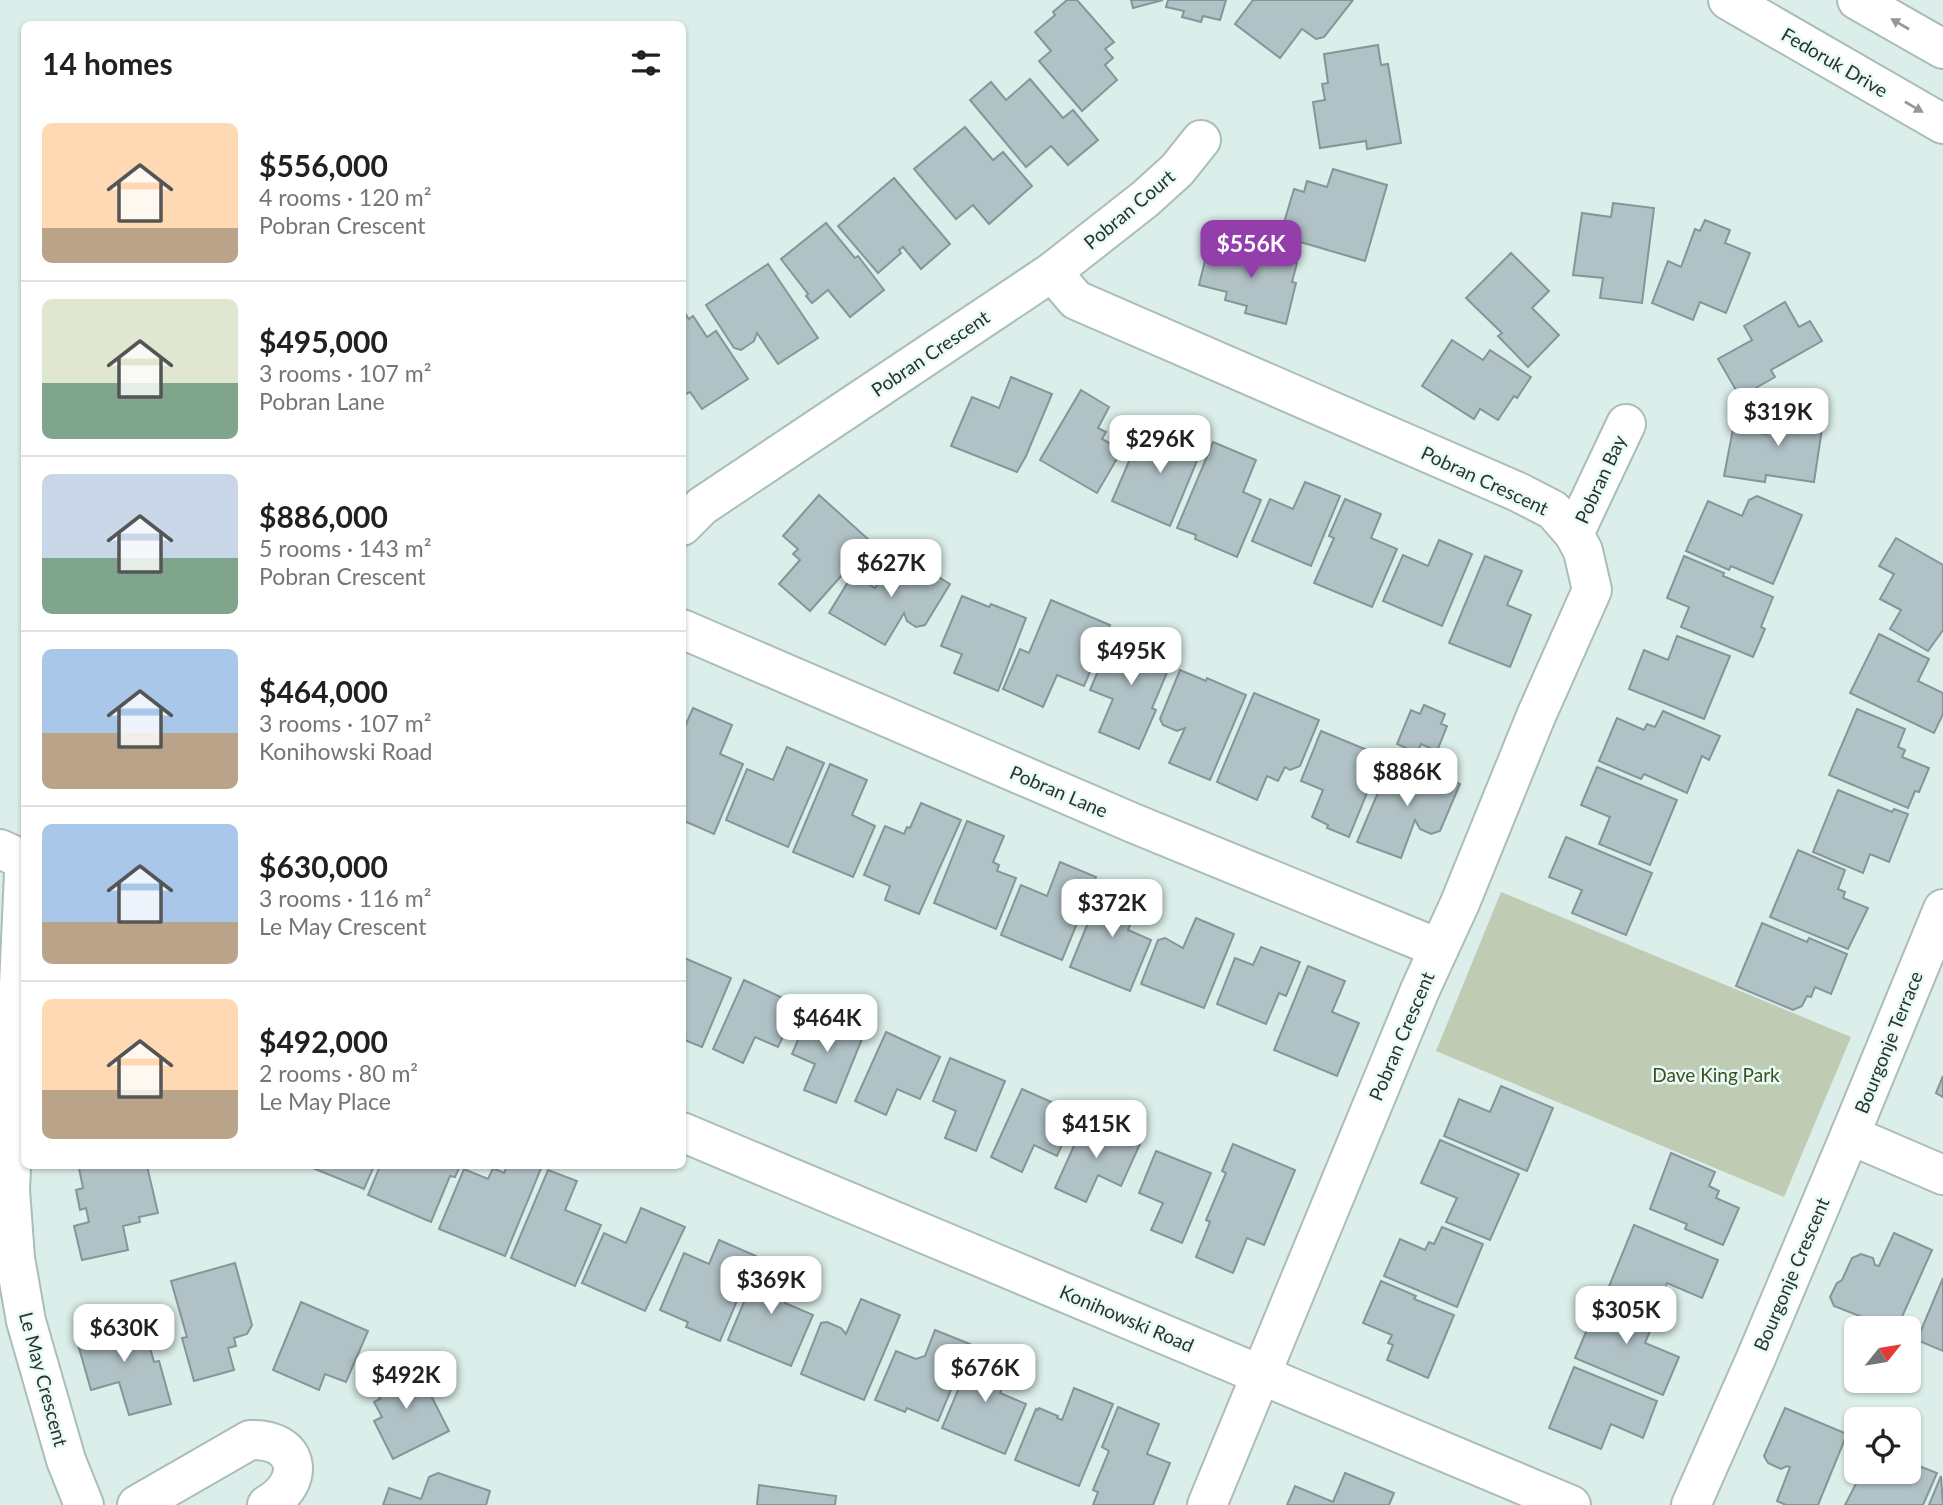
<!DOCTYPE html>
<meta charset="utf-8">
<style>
:root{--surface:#fff;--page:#f6f6f6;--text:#202124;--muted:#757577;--line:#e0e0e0;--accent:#943eab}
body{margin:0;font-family:Lato,sans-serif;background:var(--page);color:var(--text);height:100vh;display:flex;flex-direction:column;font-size:26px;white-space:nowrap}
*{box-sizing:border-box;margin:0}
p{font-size:23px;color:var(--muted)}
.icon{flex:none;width:38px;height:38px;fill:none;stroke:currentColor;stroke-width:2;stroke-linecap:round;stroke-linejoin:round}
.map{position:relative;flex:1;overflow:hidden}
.side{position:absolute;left:21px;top:21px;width:665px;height:1148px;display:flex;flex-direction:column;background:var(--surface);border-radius:10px;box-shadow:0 2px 5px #0004}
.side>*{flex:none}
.needle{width:46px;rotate:60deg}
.fabs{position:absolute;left:1844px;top:1316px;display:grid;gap:14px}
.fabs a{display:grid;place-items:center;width:77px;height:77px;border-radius:10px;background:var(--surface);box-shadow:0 2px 5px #0004;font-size:35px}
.price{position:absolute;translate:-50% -60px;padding:0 16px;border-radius:14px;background:#fff;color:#222;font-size:23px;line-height:46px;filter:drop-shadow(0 2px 4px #0008)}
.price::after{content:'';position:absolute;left:50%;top:42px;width:21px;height:16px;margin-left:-10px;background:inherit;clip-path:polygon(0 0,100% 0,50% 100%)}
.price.on{background:var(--accent);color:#fff}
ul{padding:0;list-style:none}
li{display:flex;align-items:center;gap:21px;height:175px;padding:0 21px}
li+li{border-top:2px solid var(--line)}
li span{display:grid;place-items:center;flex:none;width:196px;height:140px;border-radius:10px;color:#555}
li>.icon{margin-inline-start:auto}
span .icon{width:84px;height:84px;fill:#fffc;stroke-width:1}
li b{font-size:30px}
h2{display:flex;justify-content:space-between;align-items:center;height:84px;padding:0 21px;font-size:30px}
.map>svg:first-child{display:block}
</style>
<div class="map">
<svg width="1943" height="1505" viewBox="0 0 1943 1505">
<rect width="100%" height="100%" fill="#dbeeea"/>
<polygon fill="#c0cbb4" points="1501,892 1851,1037 1784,1197 1436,1051"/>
<g fill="#b0c2c6" stroke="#859699" stroke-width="2">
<polygon points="1067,0 1077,0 1114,42 1105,49 1113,58 1105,65 1117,80 1082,111 1039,61 1051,51 1035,32 1055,15 1053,12"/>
<polygon points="1131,0 1163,0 1133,8"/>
<polygon points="1168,0 1226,0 1220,20 1203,16 1201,22 1182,17 1184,11 1166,7"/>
<polygon points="1253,0 1353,0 1324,37 1316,39 1302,29 1280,58 1235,24"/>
<polygon points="1378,45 1381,65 1388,64 1401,143 1367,149 1366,141 1320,148 1313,102 1325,100 1322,84 1328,83 1324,54"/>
<polygon points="1030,79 1063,118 1073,110 1098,140 1068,165 1051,146 1026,167 970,100 991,82 1006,100"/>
<polygon points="965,127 993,160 1003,152 1032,186 989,224 973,205 956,219 914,169"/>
<polygon points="1333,169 1387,185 1365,261 1280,236 1294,189 1304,192 1307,181 1327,187"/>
<polygon points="894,178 950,244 921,269 903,247 899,250 901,253 878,273 838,226"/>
<polygon points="1613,203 1654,208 1642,303 1600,298 1603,278 1573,275 1582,213 1611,217"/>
<polygon points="1705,220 1730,230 1725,243 1750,253 1726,313 1700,302 1693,320 1652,303 1668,261 1681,267 1695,229 1700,231"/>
<polygon points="826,223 855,258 858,256 884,290 850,317 828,290 812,303 806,296 808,294 781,259"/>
<polygon points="1210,240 1297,263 1292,282 1296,283 1286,324 1245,313 1247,306 1225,300 1227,292 1199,285"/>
<polygon points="1511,253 1549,291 1532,308 1559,335 1528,367 1498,336 1502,333 1466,298"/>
<polygon points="768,264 818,338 778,364 757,333 754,341 741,350 734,348 706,305"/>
<polygon points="1785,302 1799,327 1810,321 1822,341 1771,370 1775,377 1740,397 1718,359 1752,340 1744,326"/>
<polygon points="682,309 689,319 693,316 707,337 716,331 748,379 702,409 690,392 682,396"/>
<polygon points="1452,340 1483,360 1490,350 1531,377 1517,398 1514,396 1498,420 1480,409 1474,419 1422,386"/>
<polygon points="1011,377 1052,394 1026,456 1017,472 951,446 972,397 999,408"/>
<polygon points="1081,390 1109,407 1098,428 1106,432 1102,439 1122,450 1097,493 1040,460"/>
<polygon points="1770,406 1824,415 1814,482 1766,475 1765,482 1724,476 1733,429 1766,434"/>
<polygon points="1167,422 1206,439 1170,526 1112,501 1135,447 1153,455"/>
<polygon points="1213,442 1256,460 1243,492 1261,500 1237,557 1195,539 1196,535 1177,528"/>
<polygon points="1305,482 1340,496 1311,566 1252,541 1270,499 1293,509"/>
<polygon points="819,495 868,539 846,564 850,566 810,611 779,584 800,560 793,554 798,549 783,536"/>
<polygon points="1757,496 1802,515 1773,584 1731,566 1729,570 1686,551 1708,501 1742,516 1749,500"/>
<polygon points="1345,499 1381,514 1371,538 1397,549 1372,607 1314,583 1334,538 1329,536"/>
<polygon points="1896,538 1943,565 1943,630 1928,651 1890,629 1901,610 1880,599 1894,574 1879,566"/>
<polygon points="1439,540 1472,554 1442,626 1383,601 1403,555 1428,566"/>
<polygon points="897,552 950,584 925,625 916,627 907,621 904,613 885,645 829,613 853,574 875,588"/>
<polygon points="1485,556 1522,571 1507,605 1531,615 1510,667 1449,643"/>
<polygon points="1684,556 1724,573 1723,576 1773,597 1761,627 1765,629 1753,657 1681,627 1689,607 1667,598"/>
<polygon points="962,596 989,607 991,604 1026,618 998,691 954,673 962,654 941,646"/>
<polygon points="1051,600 1110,625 1084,686 1057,675 1043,707 1003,689 1020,649 1029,653"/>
<polygon points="1115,631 1174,656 1152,708 1156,710 1139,749 1099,732 1113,699 1090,690"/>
<polygon points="1879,634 1929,659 1918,681 1943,693 1943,714 1934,733 1850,693"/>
<polygon points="1677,636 1730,656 1704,719 1629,689 1644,650 1668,660"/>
<polygon points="1180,670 1206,681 1207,678 1246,695 1210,780 1169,763 1185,728 1177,731 1163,725 1160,719"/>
<polygon points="1254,693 1319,720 1300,766 1290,770 1285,767 1278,781 1267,776 1257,800 1217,782"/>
<polygon points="1424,705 1445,714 1441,724 1447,726 1437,751 1421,744 1417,753 1397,744 1411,710 1420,714"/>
<polygon points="693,708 732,725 720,754 743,764 714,834 682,820 682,733"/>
<polygon points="1857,709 1905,729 1898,747 1905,750 1902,757 1929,768 1919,792 1915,791 1908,808 1829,775"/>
<polygon points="1663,711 1720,736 1709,760 1702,756 1687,793 1644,774 1641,779 1599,761 1617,718 1644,730 1647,724 1655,727"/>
<polygon points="1321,731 1382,756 1349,837 1327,828 1328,825 1312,817 1323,790 1301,781"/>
<polygon points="787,747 824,763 788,847 726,820 747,769 773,780"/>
<polygon points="1394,762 1423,775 1425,769 1460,784 1440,831 1431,834 1420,829 1415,820 1401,858 1357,842 1385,776 1388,777"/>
<polygon points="830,764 867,780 852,815 875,826 853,877 793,852"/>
<polygon points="1597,767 1677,800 1650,865 1599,844 1610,817 1581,805"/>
<polygon points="1838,790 1892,812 1894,809 1908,814 1889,862 1870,854 1863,873 1813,852"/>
<polygon points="921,803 961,820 919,914 885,900 890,886 864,875 885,826 904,834 907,827 910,828"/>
<polygon points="967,821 1004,836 993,862 999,865 997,871 1016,878 996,929 934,903"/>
<polygon points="1566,837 1652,873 1626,935 1572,913 1582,890 1549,877"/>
<polygon points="1798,850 1845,870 1838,889 1845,892 1843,898 1868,908 1848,949 1770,917"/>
<polygon points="1060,862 1096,877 1062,960 1001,935 1021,885 1047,896"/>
<polygon points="1105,881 1142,895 1128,930 1151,940 1130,991 1070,967"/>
<polygon points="1196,918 1234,934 1204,1008 1141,984 1158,940 1165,938 1183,948"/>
<polygon points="1762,923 1807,942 1809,938 1847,954 1831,994 1815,987 1811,997 1807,996 1802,1006 1793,1010 1736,986"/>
<polygon points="1261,947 1300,962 1286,996 1279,993 1266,1024 1217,1004 1235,958 1253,965"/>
<polygon points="682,957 731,978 702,1047 682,1039"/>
<polygon points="1308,966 1345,981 1332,1012 1359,1023 1337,1076 1274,1050"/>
<polygon points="744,980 798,1005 778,1047 755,1037 743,1063 713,1049"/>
<polygon points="810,1011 864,1034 836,1103 804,1090 815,1064 792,1054"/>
<polygon points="886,1032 940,1057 920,1099 897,1089 886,1115 855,1101"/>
<polygon points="950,1058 1005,1081 976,1151 945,1138 956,1111 933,1101"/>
<polygon points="1943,1076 1943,1097 1936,1093"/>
<polygon points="1501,1086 1553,1108 1527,1171 1444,1136 1459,1099 1490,1112"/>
<polygon points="1022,1089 1076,1113 1057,1156 1034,1145 1022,1172 991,1157"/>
<polygon points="1086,1119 1140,1144 1121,1186 1098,1175 1086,1202 1055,1188"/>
<polygon points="1440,1140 1519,1174 1490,1240 1446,1222 1457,1198 1421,1183"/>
<polygon points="1233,1144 1295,1170 1264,1245 1247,1238 1233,1273 1196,1257 1210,1222 1206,1220 1226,1173 1222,1171"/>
<polygon points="1156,1151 1211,1173 1182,1243 1151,1230 1163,1203 1139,1193"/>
<polygon points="1671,1153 1715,1172 1709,1186 1719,1191 1716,1198 1739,1208 1723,1245 1685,1229 1687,1224 1650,1209"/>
<polygon points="90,1166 147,1166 158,1213 139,1217 140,1222 123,1226 128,1250 82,1260 74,1226 89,1222 86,1208 80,1210 76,1190 83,1188 79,1168"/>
<polygon points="308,1166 374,1166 364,1189"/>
<polygon points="380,1166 460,1166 455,1177 450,1176 431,1222 368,1195"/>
<polygon points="507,1166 542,1166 505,1256 439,1229 464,1169 488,1179 493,1168 504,1173"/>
<polygon points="548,1170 577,1181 565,1210 601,1225 575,1286 511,1258"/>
<polygon points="641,1208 685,1227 645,1311 582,1283 604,1233 626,1243"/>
<polygon points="1634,1225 1718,1260 1702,1298 1667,1283 1657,1308 1608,1289"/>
<polygon points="1442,1227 1483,1244 1457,1307 1384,1276 1400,1239 1425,1250 1429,1242 1434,1244"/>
<polygon points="1894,1233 1932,1250 1897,1328 1890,1328 1834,1306 1830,1297 1837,1283 1842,1280 1852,1258 1861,1254 1873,1258 1875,1265 1879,1266"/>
<polygon points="719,1240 756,1256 720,1341 686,1327 688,1322 660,1310 684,1253 709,1264"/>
<polygon points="762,1259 798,1274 785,1303 813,1315 791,1366 728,1340"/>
<polygon points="235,1263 252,1325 247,1334 234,1338 236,1346 228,1348 234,1370 194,1381 182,1338 187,1337 171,1281"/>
<polygon points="1943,1278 1943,1351 1917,1340"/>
<polygon points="1381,1281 1416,1296 1414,1299 1454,1315 1428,1378 1387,1360 1393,1345 1388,1343 1392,1335 1363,1323"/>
<polygon points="1602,1294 1656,1317 1645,1343 1679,1357 1663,1395 1575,1358"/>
<polygon points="861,1299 900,1315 864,1400 801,1374 821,1323 827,1322 841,1328 846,1334"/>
<polygon points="301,1302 368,1331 346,1382 325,1374 319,1390 273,1370"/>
<polygon points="141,1315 154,1362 159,1361 171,1404 129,1415 119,1382 91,1390 75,1334"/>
<polygon points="935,1330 970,1344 938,1421 907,1408 905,1412 875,1400 896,1351 916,1359 925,1356"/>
<polygon points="976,1348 1013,1363 1000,1393 1026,1404 1005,1454 942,1428"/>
<polygon points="413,1360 449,1431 393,1459 374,1421 382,1417 374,1402 380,1399 371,1381"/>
<polygon points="1574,1367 1657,1401 1643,1438 1611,1424 1601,1449 1549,1428"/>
<polygon points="1074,1388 1113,1404 1079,1486 1015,1460 1036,1409 1038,1410 1039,1408 1058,1416 1057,1418 1062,1420"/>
<polygon points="1118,1407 1159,1424 1147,1454 1170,1463 1153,1505 1093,1505 1098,1492 1093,1490 1109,1451 1102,1447"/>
<polygon points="1785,1408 1847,1434 1818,1505 1786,1505 1777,1501 1790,1467 1787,1466 1781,1469 1768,1463 1764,1456"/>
<polygon points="1909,1462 1937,1473 1923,1505 1845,1505 1862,1472 1909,1472"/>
<polygon points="438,1473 490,1491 486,1505 383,1505 389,1488 421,1499 429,1477"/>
<polygon points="1345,1473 1394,1493 1389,1505 1287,1505 1295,1486 1333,1502"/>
<polygon points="1941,1476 1943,1505 1929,1505"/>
<polygon points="759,1485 836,1496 835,1505 757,1505"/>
</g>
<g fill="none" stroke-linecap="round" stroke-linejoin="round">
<defs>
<g id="minor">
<polyline points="1052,272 1145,199 1177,170 1201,140"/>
<polyline points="682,526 702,506 1052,272 1076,300 1518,492 1553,510 1574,534 1583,551 1592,590 1536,716 1460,903 1420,990 1207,1505"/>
<polyline points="1574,534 1626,424"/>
<polyline points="682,629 1133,823 1438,948"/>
<polyline points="24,872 10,1190 15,1258 26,1321 66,1460 84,1505"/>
<polyline points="1850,1135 1943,909"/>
<path d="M137,1505l113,-65c49,-2 58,41 17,65"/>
<polyline points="1691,1505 1756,1358 1850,1135 1943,1175"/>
</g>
<g id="tertiary">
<polyline points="0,849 24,860"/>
<polyline points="682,1132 1571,1505"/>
</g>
<g id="secondary">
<polyline points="1728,0 1943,124"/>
<polyline points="1857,0 1943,49"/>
</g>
</defs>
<use href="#minor" stroke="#abbdba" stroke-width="42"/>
<use href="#tertiary" stroke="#abbdba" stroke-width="42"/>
<use href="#secondary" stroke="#abbdba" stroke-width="42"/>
<use href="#minor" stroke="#fff" stroke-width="38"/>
<use href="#tertiary" stroke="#fff" stroke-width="38"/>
<use href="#secondary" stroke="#fff" stroke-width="38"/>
</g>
<defs><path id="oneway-solid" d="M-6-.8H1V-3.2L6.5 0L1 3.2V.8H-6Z" transform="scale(1.75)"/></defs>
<g fill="#959898">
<use href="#oneway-solid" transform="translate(1900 24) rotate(-150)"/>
<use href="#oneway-solid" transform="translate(1914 107) rotate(30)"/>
</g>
<g text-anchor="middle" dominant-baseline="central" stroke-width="5" stroke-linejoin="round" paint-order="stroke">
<g font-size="19" fill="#2b3231" stroke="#e8fbf7">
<text transform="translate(1835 62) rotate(30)">Fedoruk Drive</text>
<text transform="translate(1129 209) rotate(-40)">Pobran Court</text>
<text transform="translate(930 353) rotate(-34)">Pobran Crescent</text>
<text transform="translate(1600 479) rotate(-65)">Pobran Bay</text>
<text transform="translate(1485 480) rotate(25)">Pobran Crescent</text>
<text transform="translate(1059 791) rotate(23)">Pobran Lane</text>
<text transform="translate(1401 1036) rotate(-67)">Pobran Crescent</text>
<text transform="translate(1888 1042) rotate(-68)">Bourgonje Terrace</text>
<text transform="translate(1791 1274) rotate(-67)">Bourgonje Crescent</text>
<text transform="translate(1127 1318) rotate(23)">Konihowski Road</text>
<text transform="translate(44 1379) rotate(75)">Le May Crescent</text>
</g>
<g font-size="19" fill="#3c4f1e" stroke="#e8fbf7">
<text x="1716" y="1074">Dave King Park</text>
</g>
</g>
</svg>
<div class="fabs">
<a><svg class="needle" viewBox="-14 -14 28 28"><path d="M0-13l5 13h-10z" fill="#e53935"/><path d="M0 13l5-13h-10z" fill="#757577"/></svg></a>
<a><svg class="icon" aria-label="locate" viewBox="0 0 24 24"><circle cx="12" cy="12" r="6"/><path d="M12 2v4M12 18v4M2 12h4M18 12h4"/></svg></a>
</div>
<b class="price on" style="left:1251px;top:280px">$556K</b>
<b class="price" style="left:1778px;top:448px">$319K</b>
<b class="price" style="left:1160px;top:475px">$296K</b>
<b class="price" style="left:891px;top:599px">$627K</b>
<b class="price" style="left:1131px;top:687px">$495K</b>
<b class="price" style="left:1407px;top:808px">$886K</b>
<b class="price" style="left:1112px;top:939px">$372K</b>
<b class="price" style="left:827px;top:1054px">$464K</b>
<b class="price" style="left:1096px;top:1160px">$415K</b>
<b class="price" style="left:771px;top:1316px">$369K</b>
<b class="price" style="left:1626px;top:1346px">$305K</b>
<b class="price" style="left:124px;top:1364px">$630K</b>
<b class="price" style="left:985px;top:1404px">$676K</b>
<b class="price" style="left:406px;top:1411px">$492K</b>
<section class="side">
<h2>14 homes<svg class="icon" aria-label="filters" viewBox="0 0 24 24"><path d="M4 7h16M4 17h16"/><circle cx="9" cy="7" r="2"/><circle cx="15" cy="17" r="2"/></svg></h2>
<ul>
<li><span style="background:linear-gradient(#ffd9b3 75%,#b9a48a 0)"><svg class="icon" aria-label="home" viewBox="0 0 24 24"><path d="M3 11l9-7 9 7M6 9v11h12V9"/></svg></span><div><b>$556,000</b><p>4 rooms · 120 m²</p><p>Pobran Crescent</p></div></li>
<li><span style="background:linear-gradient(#dfe7d0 60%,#7fa58c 0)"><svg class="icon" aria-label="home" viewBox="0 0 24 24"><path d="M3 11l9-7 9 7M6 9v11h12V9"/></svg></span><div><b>$495,000</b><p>3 rooms · 107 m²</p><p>Pobran Lane</p></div></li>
<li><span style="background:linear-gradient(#c9d6e8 60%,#7fa58c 0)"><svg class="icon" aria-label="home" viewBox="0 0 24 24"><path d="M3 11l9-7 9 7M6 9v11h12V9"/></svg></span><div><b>$886,000</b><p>5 rooms · 143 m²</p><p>Pobran Crescent</p></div></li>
<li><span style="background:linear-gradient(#a9c7e8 60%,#b9a48a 0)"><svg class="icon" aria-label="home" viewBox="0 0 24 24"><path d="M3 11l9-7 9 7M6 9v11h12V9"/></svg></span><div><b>$464,000</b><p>3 rooms · 107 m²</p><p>Konihowski Road</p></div></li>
<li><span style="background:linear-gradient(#a9c7e8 70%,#b9a48a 0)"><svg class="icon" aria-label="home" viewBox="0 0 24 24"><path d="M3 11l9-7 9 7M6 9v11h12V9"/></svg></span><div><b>$630,000</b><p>3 rooms · 116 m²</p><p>Le May Crescent</p></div></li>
<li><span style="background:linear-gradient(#ffd9b3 65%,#b9a48a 0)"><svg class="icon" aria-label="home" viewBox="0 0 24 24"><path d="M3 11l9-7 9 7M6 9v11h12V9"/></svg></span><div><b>$492,000</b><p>2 rooms · 80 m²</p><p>Le May Place</p></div></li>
</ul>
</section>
</div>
